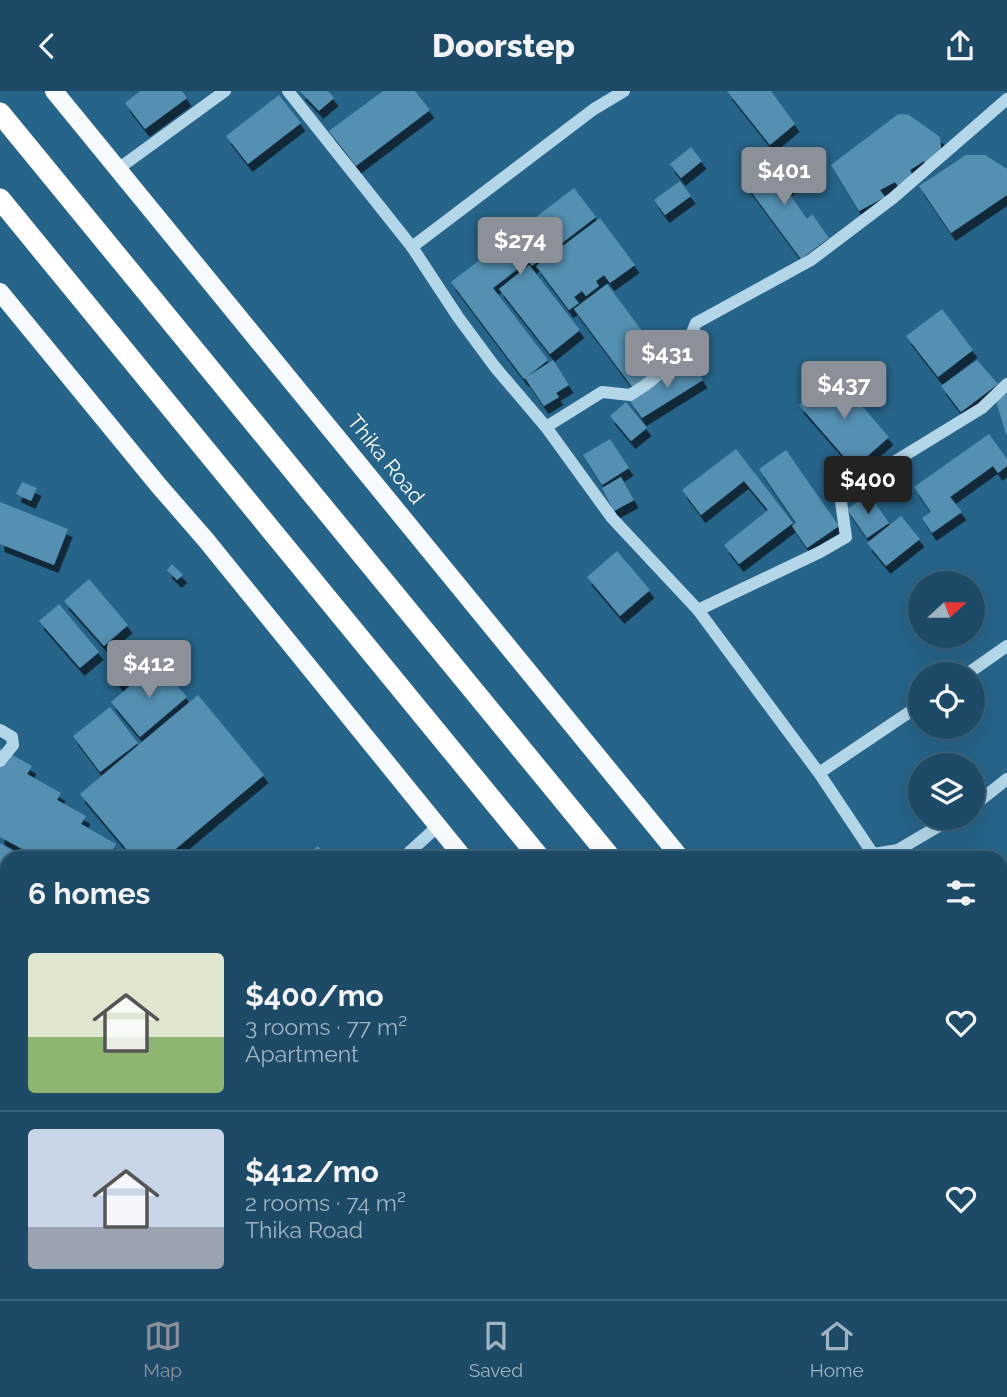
<!DOCTYPE html>
<meta charset="utf-8">
<style>
:root{--surface:#1d4b67;--page:#2a5570;--text:#f1f3f6;--muted:#a0b3c0;--line:#3b637b;--accent:#8c9099}
body{margin:0;font-family:Raleway,sans-serif;background:var(--page);color:var(--text);height:100vh;display:flex;flex-direction:column;font-size:26px;white-space:nowrap}
*{box-sizing:border-box;margin:0}
p{font-size:23px;color:var(--muted)}
.icon{flex:none;width:38px;height:38px;fill:none;stroke:currentColor;stroke-width:2;stroke-linecap:round;stroke-linejoin:round}
.map{position:relative;flex:1;overflow:hidden}
.details{position:absolute;left:0px;top:760px;width:1008px;height:450px;display:flex;flex-direction:column;background:var(--surface);border-radius:21px 21px 0 0;box-shadow:0 7px 28px #0002,0 0 0 2px var(--line)}
.details>*{flex:none}
.needle{width:46px;rotate:69deg}
.controls{position:absolute;left:908px;top:480px;display:grid;gap:14px}
.controls a{display:grid;place-items:center;width:77px;height:77px;border-radius:50%;background:var(--surface);box-shadow:0 7px 28px #0002,0 0 0 2px var(--line);font-size:35px}
.price{position:absolute;translate:-50% -60px;padding:0 16px;border-radius:7px;background:var(--accent);color:#fff;font-size:23px;line-height:46px;filter:drop-shadow(0 2px 4px #0008)}
.price::after{content:'';position:absolute;left:50%;top:42px;width:21px;height:16px;margin-left:-10px;background:inherit;clip-path:polygon(0 0,100% 0,50% 100%)}
.price.on{background:#222;color:#fff}
ul{padding:0;list-style:none}
li{display:flex;align-items:center;gap:21px;height:175px;padding:0 28px}
li+li{border-top:2px solid var(--line)}
li span{display:grid;place-items:center;flex:none;width:196px;height:140px;border-radius:7px;color:#555}
li>.icon{margin-inline-start:auto}
span .icon{width:84px;height:84px;fill:#fffc;stroke-width:1}
li b{font-size:30px}
h2{display:flex;justify-content:space-between;align-items:center;height:84px;padding:0 28px;font-size:30px}
header{display:flex;justify-content:space-between;align-items:center;height:91px;padding:0 28px;background:var(--surface);font-size:32px;font-weight:800}
.tab-bar{display:flex;justify-content:space-around;align-items:center;height:98px;border-top:2px solid var(--line);background:var(--surface);font-size:19px;color:var(--muted)}
.tab-bar a{display:grid;justify-items:center;gap:4px}
.tab-bar .on{color:var(--accent)}
.map>svg:first-child{display:block}
</style>
<header><svg class="icon" aria-label="back" viewBox="0 0 24 24"><path d="M15 5l-7 7 7 7"/></svg>Doorstep<svg class="icon" aria-label="share" viewBox="0 0 24 24"><path d="M12 15V3M7 8l5-5 5 5M5 13v7h14v-7"/></svg></header>
<div class="map">
<svg width="1007" height="1208" viewBox="0 0 1007 1208">
<defs>
<filter id="shadow"><feDropShadow dx="4.5" dy="8" stdDeviation="0" flood-color="#0009"/></filter>
</defs>
<rect width="100%" height="100%" fill="#276489"/>
<g fill="#5490b2" filter="url(#shadow)">
<polygon points="140,0 182,0 187,7 145,38 125,12"/>
<polygon points="300,0 328,0 334,7 319,20"/>
<polygon points="383,0 415,0 430,19 356,75 329,40"/>
<polygon points="727,0 771,0 795,33 770,54"/>
<polygon points="279,4 301,32 248,73 226,45"/>
<polygon points="901,23 909,24 940,46 941,56 940,62 927,74 924,70 910,79 913,85 898,95 895,91 880,99 885,106 859,120 831,74 897,24"/>
<polygon points="691,56 702,70 681,87 670,73"/>
<polygon points="771,63 792,93 786,98 807,128 812,123 829,147 801,168 741,87"/>
<polygon points="966,64 985,64 1007,78 1007,104 951,142 919,95"/>
<polygon points="680,90 691,105 665,124 654,109"/>
<polygon points="574,97 596,126 532,175 528,170 493,197 548,269 524,288 451,191"/>
<polygon points="600,127 635,174 610,192 604,184 596,190 599,195 586,205 582,200 574,206 579,212 569,219 536,175"/>
<polygon points="529,174 580,239 550,263 499,198"/>
<polygon points="607,193 666,272 633,297 574,218"/>
<polygon points="942,218 973,259 938,286 906,245"/>
<polygon points="553,269 569,294 556,302 559,306 544,315 525,287"/>
<polygon points="977,269 998,293 961,321 941,295"/>
<polygon points="691,271 703,289 642,327 630,310"/>
<polygon points="834,283 889,346 854,377 799,314"/>
<polygon points="1007,302 1007,343 1006,343 996,310"/>
<polygon points="626,311 647,337 631,350 610,325"/>
<polygon points="989,343 1007,368 1007,375 998,382 993,375 950,406 962,421 932,442 922,427 931,421 914,396"/>
<polygon points="610,348 629,377 602,394 583,364"/>
<polygon points="736,358 793,432 739,473 724,454 768,419 744,390 701,424 682,399"/>
<polygon points="786,359 839,435 807,457 792,435 796,432 759,378"/>
<polygon points="621,386 634,409 614,420 602,397"/>
<polygon points="22,391 37,397 31,410 16,403"/>
<polygon points="869,403 889,432 867,447 847,418"/>
<polygon points="0,411 68,438 54,474 0,453"/>
<polygon points="901,425 920,448 886,475 867,452"/>
<polygon points="617,460 650,499 620,525 587,486"/>
<polygon points="172,473 183,484 177,489 167,479"/>
<polygon points="89,488 128,534 104,555 64,510"/>
<polygon points="59,513 99,561 80,577 39,530"/>
<polygon points="147,553 157,565 121,595 111,584"/>
<polygon points="158,571 187,606 140,646 111,611"/>
<polygon points="198,604 264,684 166,766 133,766 80,703"/>
<polygon points="110,616 138,652 100,681 73,645"/>
<polygon points="0,657 32,675 27,683 61,702 57,709 86,725 81,733 116,753 109,766 37,766 0,746"/>
<polygon points="0,752 24,766 7,766 7,835 0,831"/>
<polygon points="318,755 327,766 305,766"/>
<polygon points="0,836 7,839 7,876 0,872"/>
<polygon points="0,1075 7,1079 7,1121 0,1116"/>
<polygon points="0,1139 7,1144 7,1176 4,1182 0,1179"/>
<polygon points="403,1202 442,1202 437,1208 399,1208"/>
<polygon points="654,1202 729,1202 733,1208 647,1208"/>
</g>
<g fill="none" stroke-linecap="round" stroke-linejoin="round">
<g stroke="#b4d6e9" stroke-width="12">
<polyline points="288,0 412,156 458,226 495,276 546,336 612,427 698,519 819,682 873,763 869,766"/>
<polyline points="118,78 225,0"/>
<polyline points="412,156 594,18 624,0"/>
<polyline points="546,336 602,301 630,304 644,295 682,266 696,232 811,169 893,107 1007,8"/>
<polyline points="698,519 820,461 846,446 840,404 982,317 1007,293"/>
<polyline points="967,583 1007,555"/>
<polyline points="0,639 12,646 13,654 0,670"/>
<polyline points="819,682 920,614"/>
<polyline points="973,715 1007,688"/>
<polyline points="873,763 898,759 954,726"/>
<polyline points="404,766 438,735"/>
<polyline points="0,955 7,960"/>
<polyline points="1001,999 1007,995"/>
<polyline points="0,1010 7,999"/>
<polyline points="1001,1074 1007,1081"/>
<polyline points="580,1202 585,1208"/>
<polyline points="73,1208 76,1202"/>
<polyline points="310,1208 318,1202"/>
<polyline points="523,1208 531,1202"/>
</g>
<g stroke="#f7fbfe" stroke-width="18">
<polyline points="54,0 680,766"/>
<polyline points="0,201 159,395 206,449 463,766"/>
<polyline points="1001,1158 1007,1165"/>
<polyline points="816,1202 821,1208"/>
</g>
<g stroke="#fff" stroke-width="21">
<polyline points="0,22 610,766"/>
<polyline points="0,108 539,766"/>
<polyline points="894,1202 899,1208"/>
<polyline points="973,1202 978,1208"/>
</g>
</g>
<g text-anchor="middle" dominant-baseline="central" stroke-width="7" stroke-linejoin="round" paint-order="stroke">
<g font-size="21" fill="#fff" stroke="#276489">
<text transform="translate(386 368) rotate(51)">Thika Road</text>
</g>
</g>
</svg>
<div class="controls">
<a><svg class="needle" viewBox="-14 -14 28 28"><path d="M0-13l5 13h-10z" fill="#e53935"/><path d="M0 13l5-13h-10z" fill="#a0b3c0"/></svg></a>
<a><svg class="icon" aria-label="locate" viewBox="0 0 24 24"><circle cx="12" cy="12" r="6"/><path d="M12 2v4M12 18v4M2 12h4M18 12h4"/></svg></a>
<a><svg class="icon" aria-label="layers" viewBox="0 0 24 24"><path d="M12 4l9 5-9 5-9-5zM3 14l9 5 9-5"/></svg></a>
</div>
<b class="price" style="left:784px;top:116px">$401</b>
<b class="price" style="left:520px;top:186px">$274</b>
<b class="price" style="left:667px;top:299px">$431</b>
<b class="price" style="left:844px;top:330px">$437</b>
<b class="price on" style="left:868px;top:425px">$400</b>
<b class="price" style="left:149px;top:609px">$412</b>
<section class="details">
<h2>6 homes<svg class="icon" aria-label="filters" viewBox="0 0 24 24"><path d="M4 7h16M4 17h16"/><circle cx="9" cy="7" r="2"/><circle cx="15" cy="17" r="2"/></svg></h2>
<ul>
<li><span style="background:linear-gradient(#dfe7d0 60%,#8fb573 0)"><svg class="icon" aria-label="home" viewBox="0 0 24 24"><path d="M3 11l9-7 9 7M6 9v11h12V9"/></svg></span><div><b>$400/mo</b><p>3 rooms · 77 m²</p><p>Apartment</p></div><svg class="icon" aria-label="heart" viewBox="0 0 24 24"><path d="M12 20l-8-8c-3-5 5-10 8-4 3-6 11-1 8 4z"/></svg></li>
<li><span style="background:linear-gradient(#c9d6e8 70%,#9aa5b1 0)"><svg class="icon" aria-label="home" viewBox="0 0 24 24"><path d="M3 11l9-7 9 7M6 9v11h12V9"/></svg></span><div><b>$412/mo</b><p>2 rooms · 74 m²</p><p>Thika Road</p></div><svg class="icon" aria-label="heart" viewBox="0 0 24 24"><path d="M12 20l-8-8c-3-5 5-10 8-4 3-6 11-1 8 4z"/></svg></li>
</ul>
</section>
</div>
<nav class="tab-bar">
<a class="on"><svg class="icon" aria-label="map" viewBox="0 0 24 24"><path d="M3 6l6-2 6 2 6-2v14l-6 2-6-2-6 2zM9 4v14M15 6v14"/></svg>Map</a>
<a><svg class="icon" aria-label="saved" viewBox="0 0 24 24"><path d="M7 4h10v16l-5-4-5 4z"/></svg>Saved</a>
<a><svg class="icon" aria-label="home" viewBox="0 0 24 24"><path d="M3 11l9-7 9 7M6 9v11h12V9"/></svg>Home</a>
</nav>
